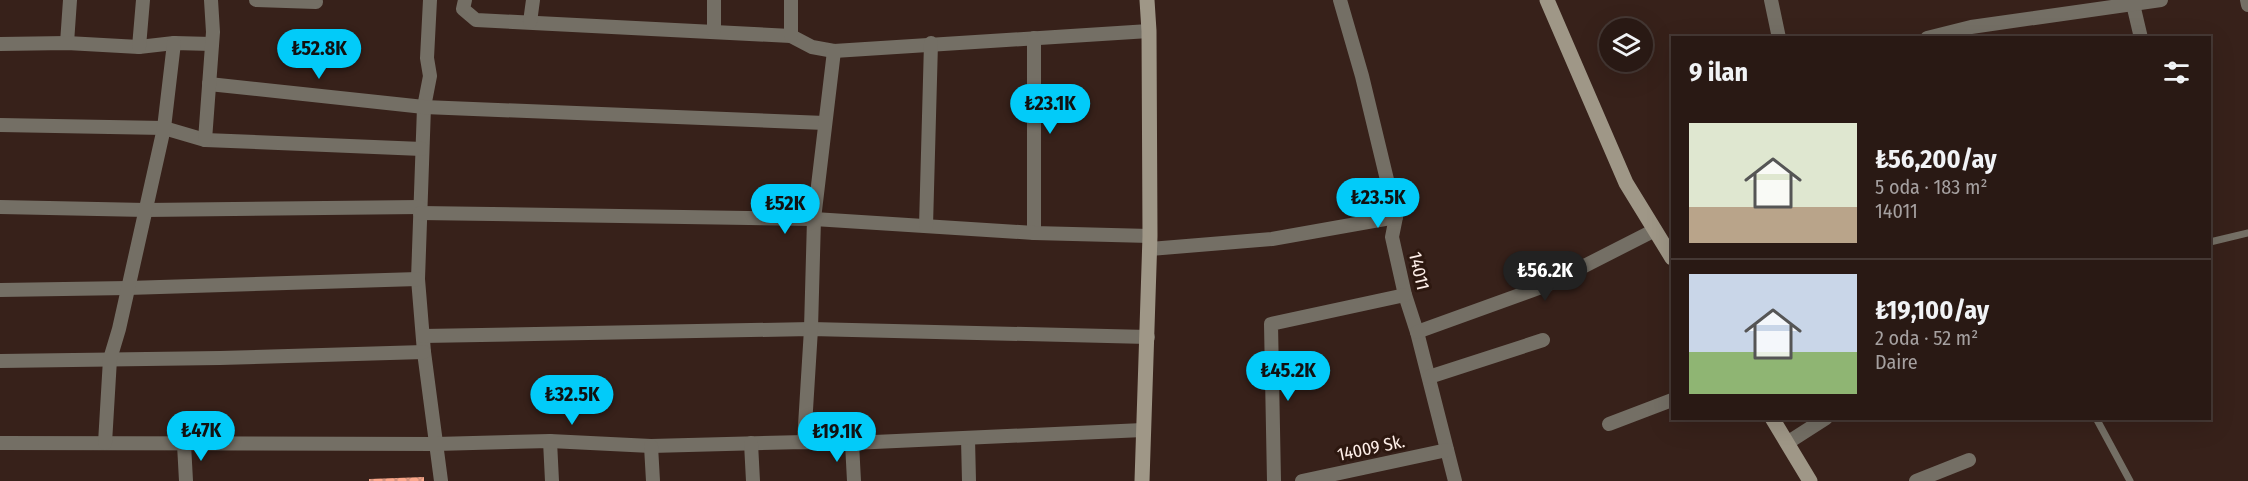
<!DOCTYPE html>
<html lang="tr">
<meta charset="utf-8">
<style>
:root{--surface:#291914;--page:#352622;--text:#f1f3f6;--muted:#a5a0a0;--line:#453834;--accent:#02cbf9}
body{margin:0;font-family:"Fira Sans Condensed",sans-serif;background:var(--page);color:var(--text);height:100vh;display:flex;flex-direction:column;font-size:22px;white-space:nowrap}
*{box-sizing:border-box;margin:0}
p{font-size:20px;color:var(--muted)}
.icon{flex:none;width:33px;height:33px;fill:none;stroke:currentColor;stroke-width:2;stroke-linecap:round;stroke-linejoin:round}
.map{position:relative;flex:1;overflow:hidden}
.drawer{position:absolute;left:1671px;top:36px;width:540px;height:384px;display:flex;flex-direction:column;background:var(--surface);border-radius:0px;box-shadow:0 6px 24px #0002,0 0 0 2px var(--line)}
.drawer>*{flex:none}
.buttons{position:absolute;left:1599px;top:18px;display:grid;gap:12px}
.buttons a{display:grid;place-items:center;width:54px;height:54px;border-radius:50%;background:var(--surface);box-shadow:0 6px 24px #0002,0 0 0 2px var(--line);font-size:30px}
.price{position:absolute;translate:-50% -51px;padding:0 14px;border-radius:21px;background:var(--accent);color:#111;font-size:20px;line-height:39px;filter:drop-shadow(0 2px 3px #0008)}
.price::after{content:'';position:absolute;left:50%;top:36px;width:18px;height:14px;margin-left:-9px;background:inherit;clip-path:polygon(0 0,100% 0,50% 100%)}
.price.active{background:#222;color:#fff}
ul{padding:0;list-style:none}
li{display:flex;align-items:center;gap:18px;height:150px;padding:0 18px}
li+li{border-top:2px solid var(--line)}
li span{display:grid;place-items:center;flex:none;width:168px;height:120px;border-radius:0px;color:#555}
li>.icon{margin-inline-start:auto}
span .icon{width:72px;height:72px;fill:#fffc;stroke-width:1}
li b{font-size:26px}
h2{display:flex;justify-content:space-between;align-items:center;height:72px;padding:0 18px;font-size:26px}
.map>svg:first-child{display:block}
</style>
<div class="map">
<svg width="2248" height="481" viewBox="0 0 2248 481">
<defs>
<pattern id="building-cross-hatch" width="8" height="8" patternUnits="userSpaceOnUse" patternTransform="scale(1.5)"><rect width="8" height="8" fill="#fba78a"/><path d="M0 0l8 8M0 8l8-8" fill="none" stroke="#cf8f79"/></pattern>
</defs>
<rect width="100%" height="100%" fill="#37211a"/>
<polygon fill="url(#building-cross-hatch)" points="424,477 424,481 369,481 369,479"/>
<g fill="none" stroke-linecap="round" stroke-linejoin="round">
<g stroke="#746f65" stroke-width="7">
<polyline points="2210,242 2248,233"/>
<polyline points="2096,418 2130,481"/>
</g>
<g stroke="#746f65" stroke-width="14">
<polyline points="256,0 316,2"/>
<polyline points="430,0 427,58 430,76 424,107 418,279 424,352 441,481"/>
<polyline points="465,0 463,9 476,20 791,36 812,47 834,51 1149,31"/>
<polyline points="714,0 714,31"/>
<polyline points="791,0 791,36"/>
<polyline points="1340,0 1362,76 1396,217 1392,237 1405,295 1417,332 1455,481"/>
<polyline points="1771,0 1779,38"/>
<polyline points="2247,0 2248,5"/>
<polyline points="2133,4 2141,38"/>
<polyline points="530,22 533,0"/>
<polyline points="1034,38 1034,233"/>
<polyline points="1927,38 1971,27 2161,0"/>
<polyline points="67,43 70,0"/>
<polyline points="0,44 67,43 139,47 174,43 212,44"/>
<polyline points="139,47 143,0"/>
<polyline points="209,84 424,107 825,123"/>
<polyline points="0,125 164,128 205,140 422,149"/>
<polyline points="205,140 213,32 211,0"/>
<polyline points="0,207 146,210 420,207"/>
<polyline points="420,213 814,219 1034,233 1150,236"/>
<polyline points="926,226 931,43"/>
<polyline points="1150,249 1272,239 1396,217"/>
<polyline points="0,290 128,288 418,279"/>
<polyline points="1417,332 1547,285 1655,230"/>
<polyline points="423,336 811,329 1148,337"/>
<polyline points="0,361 220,358 424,352"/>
<polyline points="1429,377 1543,340"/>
<polyline points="1609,424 1672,400"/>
<polyline points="968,439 969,481"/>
<polyline points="550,441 552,481"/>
<polyline points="804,442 811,329 814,219 834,51"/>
<polyline points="0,443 436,444 550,441 651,446 804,442 852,443 1143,430"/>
<polyline points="105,443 110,359 119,329 164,128 174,43"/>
<polyline points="751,443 753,481"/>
<polyline points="852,443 854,481"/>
<polyline points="1787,443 1826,418"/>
<polyline points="184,444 186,481"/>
<polyline points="651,446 653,481"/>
<polyline points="1274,481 1271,324 1405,295"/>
<polyline points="1302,481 1447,450"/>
<polyline points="1916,481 1969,460"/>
</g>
<g stroke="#9f9787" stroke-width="15">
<polyline points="1547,0 1626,183 1672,258"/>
<polyline points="1772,418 1810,481"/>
<polyline points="1142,481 1150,236 1149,31 1147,0"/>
</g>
</g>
<g text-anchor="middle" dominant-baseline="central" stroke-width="6" stroke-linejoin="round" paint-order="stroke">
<g font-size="18" fill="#feefe9" stroke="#2d1810">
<text transform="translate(1419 271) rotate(77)">14011</text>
<text transform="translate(1371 448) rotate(-12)">14009 Sk.</text>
</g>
</g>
</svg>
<div class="buttons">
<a><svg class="icon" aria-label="layers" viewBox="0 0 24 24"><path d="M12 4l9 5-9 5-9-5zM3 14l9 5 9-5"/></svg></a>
</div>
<b class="price" style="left:319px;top:80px">₺52.8K</b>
<b class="price" style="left:1050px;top:135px">₺23.1K</b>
<b class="price" style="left:1378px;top:229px">₺23.5K</b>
<b class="price" style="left:785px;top:235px">₺52K</b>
<b class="price active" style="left:1545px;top:302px">₺56.2K</b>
<b class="price" style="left:1288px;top:402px">₺45.2K</b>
<b class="price" style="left:572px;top:426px">₺32.5K</b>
<b class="price" style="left:201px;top:462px">₺47K</b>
<b class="price" style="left:837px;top:463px">₺19.1K</b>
<section class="drawer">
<h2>9 ilan<svg class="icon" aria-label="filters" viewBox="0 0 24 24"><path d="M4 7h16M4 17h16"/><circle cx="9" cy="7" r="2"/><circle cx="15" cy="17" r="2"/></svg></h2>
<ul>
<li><span style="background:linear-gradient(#dfe7d0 70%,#b9a48a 0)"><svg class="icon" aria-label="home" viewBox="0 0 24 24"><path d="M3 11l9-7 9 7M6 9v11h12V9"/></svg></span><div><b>₺56,200/ay</b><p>5 oda · 183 m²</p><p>14011</p></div></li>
<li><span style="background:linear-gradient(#c9d6e8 65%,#8fb573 0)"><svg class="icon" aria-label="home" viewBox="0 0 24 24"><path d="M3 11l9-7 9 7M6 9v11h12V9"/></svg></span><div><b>₺19,100/ay</b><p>2 oda · 52 m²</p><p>Daire</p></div></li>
</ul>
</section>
</div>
